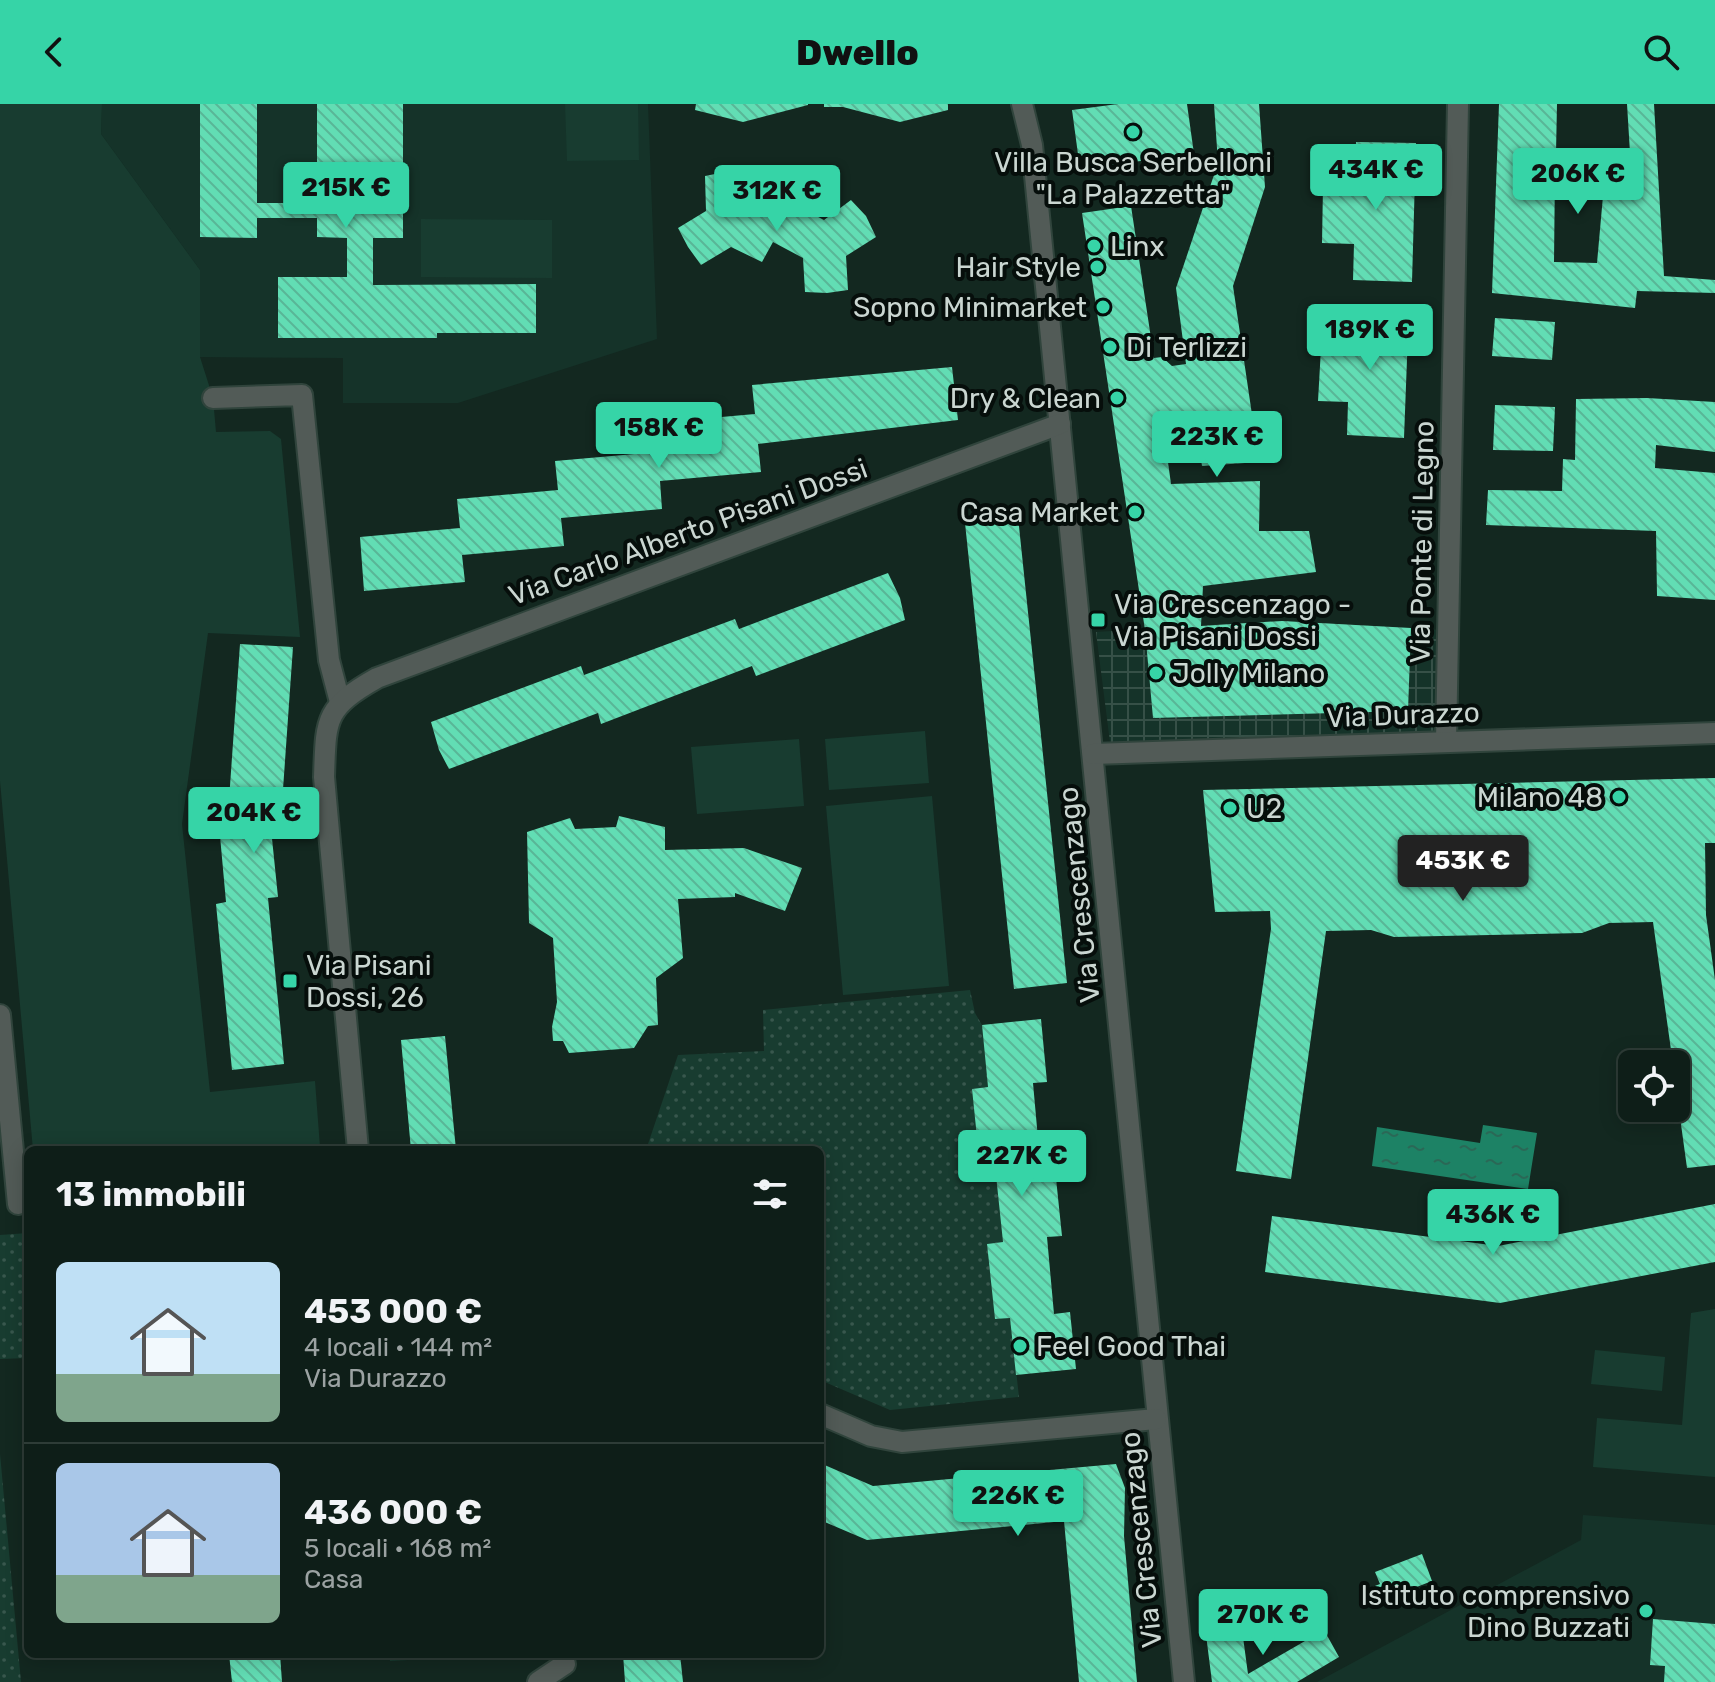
<!DOCTYPE html>
<html lang="it">
<meta charset="utf-8">
<style>
:root{--surface:#0e1e18;--page:#172721;--text:#f1f3f6;--muted:#9ba2a2;--line:#2e3c37;--accent:#36d4a7}
body{margin:0;font-family:Rubik,sans-serif;background:var(--page);color:var(--text);height:100vh;display:flex;flex-direction:column;font-size:30px;white-space:nowrap}
*{box-sizing:border-box;margin:0}
p{font-size:26px;color:var(--muted)}
.icon{flex:none;width:44px;height:44px;fill:none;stroke:currentColor;stroke-width:2;stroke-linecap:round;stroke-linejoin:round}
.map{position:relative;flex:1;overflow:hidden}
.panel{position:absolute;left:24px;top:1042px;width:800px;height:512px;display:flex;flex-direction:column;background:var(--surface);border-radius:12px;box-shadow:0 4px 20px #0003,0 0 0 2px var(--line)}
.panel>*{flex:none}
.fabs{position:absolute;left:1618px;top:946px;display:grid;gap:16px}
.fabs a{display:grid;place-items:center;width:72px;height:72px;border-radius:12px;background:var(--surface);box-shadow:0 4px 20px #0003,0 0 0 2px var(--line);font-size:40px}
.price{position:absolute;translate:-50% -68px;padding:0 18px;border-radius:8px;background:var(--accent);color:#111;font-size:26px;line-height:52px;filter:drop-shadow(0 2px 4px #0008)}
.price::after{content:'';position:absolute;left:50%;top:48px;width:24px;height:18px;margin-left:-12px;background:inherit;clip-path:polygon(0 0,100% 0,50% 100%)}
.price.selected{background:#222;color:#fff}
ul{padding:0;list-style:none}
li{display:flex;align-items:center;gap:24px;height:200px;padding:0 32px}
li+li{border-top:2px solid var(--line)}
li span{display:grid;place-items:center;flex:none;width:224px;height:160px;border-radius:12px;color:#555}
li>.icon{margin-inline-start:auto}
span .icon{width:96px;height:96px;fill:#fffc;stroke-width:1}
li b{font-size:34px}
h2{display:flex;justify-content:space-between;align-items:center;height:96px;padding:0 32px;font-size:34px}
header{display:flex;justify-content:space-between;align-items:center;height:104px;padding:0 32px;background:var(--accent);color:#111;font-size:36px;font-weight:800}
.map>svg:first-child{display:block}
</style>
<header><svg class="icon" aria-label="back" viewBox="0 0 24 24"><path d="M15 5l-7 7 7 7"/></svg>Dwello<svg class="icon" aria-label="search" viewBox="0 0 24 24"><circle cx="10" cy="10" r="6"/><path d="M15 15l6 6"/></svg></header>
<div class="map">
<svg width="1715" height="1578" viewBox="0 0 1715 1578">
<defs>
<pattern id="industrial-grid" width="8" height="8" patternUnits="userSpaceOnUse" patternTransform="scale(2)"><rect width="8" height="8" fill="#153329"/><path d="M0 4h8M4 0v8" fill="none" stroke="#365047"/></pattern>
<pattern id="park-dots" width="8" height="8" patternUnits="userSpaceOnUse" patternTransform="scale(2)"><rect width="8" height="8" fill="#183c30"/><path d="M2 2h.1M6 6h.1" fill="none" stroke="#38574d" stroke-width="1.8" stroke-linecap="round"/></pattern>
<pattern id="water-ripples" width="26" height="14" patternUnits="userSpaceOnUse" patternTransform="scale(2)"><rect width="26" height="14" fill="#1d8265"/><path d="M2 4q2-2 4 0t4 0M15 11q2-2 4 0t4 0" fill="none" stroke="#2a6856"/></pattern>
<pattern id="building-back-hatch" width="6" height="6" patternUnits="userSpaceOnUse" patternTransform="scale(2)"><rect width="6" height="6" fill="#62ddb4"/><path d="M-1 5l2 2M0 0l6 6M5-1l2 2" fill="none" stroke="#59b697"/></pattern>
</defs>
<rect width="100%" height="100%" fill="#132820"/>
<g fill="#153329">
<polygon points="102,0 648,0 657,235 458,299 343,299 343,254 200,253 200,166 101,30"/>
<polygon points="1583,1411 1715,1421 1715,1578 1317,1578 1581,1436"/>
</g>
<polygon fill="url(#industrial-grid)" points="1282,517 1443,526 1441,634 1111,646 1096,528"/>
<g fill="#183c30">
<polygon points="0,0 102,0 101,30 200,166 200,253 213,294 216,328 270,327 281,335 300,533 208,529 182,720 210,988 315,977 320,1043 278,1046 33,1046 0,677"/>
<polygon points="565,0 638,0 639,56 567,57"/>
<polygon points="421,115 552,116 552,174 421,173"/>
<polygon points="925,627 929,679 829,686 825,635"/>
<polygon points="799,635 804,702 697,710 691,643"/>
<polygon points="932,692 949,882 843,891 826,702"/>
<polygon points="1715,1205 1715,1373 1593,1363 1597,1314 1682,1321 1691,1209"/>
<polygon points="1595,1246 1665,1253 1662,1287 1591,1280"/>
<polygon points="389,1550 513,1550 390,1557"/>
</g>
<g fill="url(#park-dots)">
<polygon points="970,886 975,909 982,921 988,983 972,985 980,1063 995,1062 1003,1138 987,1140 995,1215 1010,1214 1019,1293 890,1306 820,1276 820,1046 646,1046 678,951 764,947 763,906"/>
<polygon points="28,1129 28,1254 0,1255 0,1131"/>
<polygon points="0,1350 21,1578 0,1578"/>
</g>
<polygon fill="url(#water-ripples)" points="1483,1021 1537,1029 1528,1085 1372,1062 1377,1023 1480,1039"/>
<g fill="url(#building-back-hatch)">
<polygon points="200,0 257,0 257,99 317,99 317,0 403,0 403,134 373,134 373,181 536,180 536,229 437,229 437,234 278,234 278,173 347,173 347,134 317,133 317,114 257,114 257,134 200,133"/>
<polygon points="696,0 808,0 808,1 743,18 695,6"/>
<polygon points="824,0 948,0 948,6 900,18 843,3 824,3"/>
<polygon points="1118,0 1187,0 1194,50 1080,65 1072,6"/>
<polygon points="1214,0 1259,0 1265,83 1233,182 1259,358 1202,362 1193,308 1178,310 1173,321 1163,322 1171,380 1260,377 1259,427 1309,427 1316,468 1203,482 1201,522 1282,517 1411,524 1408,607 1153,614 1145,526 1082,109 1131,102 1154,254 1162,253 1172,262 1186,260 1176,184 1218,59"/>
<polygon points="1499,0 1557,0 1556,49 1564,49 1563,66 1555,66 1554,158 1597,159 1603,92 1577,89 1580,64 1631,65 1627,0 1654,0 1664,172 1715,176 1715,189 1637,187 1635,204 1492,189"/>
<polygon points="1356,38 1416,39 1412,178 1353,176 1354,140 1322,139 1323,82 1355,83"/>
<polygon points="725,68 748,71 751,105 779,118 793,100 824,116 851,96 866,112 876,133 846,152 848,186 827,189 805,188 803,154 773,138 762,158 731,143 701,161 688,143 678,124 706,107 705,72"/>
<polygon points="1352,201 1409,203 1404,334 1347,331 1348,298 1318,297 1321,244 1350,245"/>
<polygon points="1495,214 1555,218 1552,256 1492,252"/>
<polygon points="952,263 958,316 758,340 761,368 660,377 662,405 561,414 564,442 462,451 465,478 364,487 360,433 460,424 457,395 558,386 555,357 657,348 654,319 755,310 752,281"/>
<polygon points="1647,294 1715,298 1715,348 1656,341 1655,364 1715,369 1715,496 1657,492 1656,427 1486,421 1488,386 1562,387 1563,355 1575,356 1576,295"/>
<polygon points="1495,301 1555,303 1553,347 1493,346"/>
<polygon points="1018,413 1067,879 1014,885 965,419"/>
<polygon points="888,469 900,494 905,516 756,572 752,562 601,620 598,609 449,665 439,646 431,618 581,562 584,571 735,515 739,525"/>
<polygon points="240,540 293,543 281,714 270,715 278,793 268,794 284,960 232,966 216,800 226,798 218,710 228,710"/>
<polygon points="1715,674 1715,739 1705,739 1706,811 1715,876 1715,1061 1687,1064 1676,984 1676,960 1673,960 1653,818 1609,819 1582,829 1394,833 1371,826 1326,827 1291,1075 1236,1067 1271,825 1270,807 1215,808 1203,686"/>
<polygon points="619,712 665,723 665,746 744,744 802,764 785,807 735,789 735,793 678,795 683,854 656,874 658,921 648,922 634,944 569,949 563,937 553,937 552,923 557,898 553,834 529,819 527,728 570,714 575,725 616,723"/>
<polygon points="1041,915 1047,978 1033,979 1040,1057 1054,1055 1062,1132 1047,1133 1054,1210 1070,1208 1076,1265 1016,1271 1010,1214 995,1215 987,1140 1003,1138 995,1062 980,1063 972,985 988,983 982,921"/>
<polygon points="445,932 456,1046 411,1046 401,936"/>
<polygon points="1715,1100 1715,1158 1500,1199 1265,1168 1272,1112 1498,1142"/>
<polygon points="820,1359 873,1382 1116,1360 1125,1384 1124,1432 1137,1578 1079,1578 1064,1417 867,1436 820,1416"/>
<polygon points="1422,1450 1432,1477 1373,1500 1367,1485 1380,1480 1375,1468"/>
<polygon points="1240,1511 1248,1570 1324,1526 1339,1553 1297,1578 1212,1578 1205,1523"/>
<polygon points="1653,1515 1715,1520 1715,1578 1664,1578 1665,1562 1650,1561"/>
<polygon points="229,1550 280,1550 282,1578 232,1578"/>
<polygon points="623,1550 680,1550 683,1578 625,1578"/>
</g>
<g fill="none" stroke-linecap="round" stroke-linejoin="round">
<defs>
<g id="minor">
<polyline points="1022,0 1032,41 1184,1578"/>
<polyline points="213,294 302,291 329,556 340,598"/>
<polyline points="1446,638 1458,0"/>
<polyline points="1093,650 1715,629"/>
<polyline points="0,911 18,1100"/>
<path d="M358,1046l-34,-373c2,-58 0,-69 53,-99l683,-254"/>
<polyline points="820,1310 871,1332 902,1338 1156,1315"/>
<polyline points="538,1578 565,1560"/>
</g>
</defs>
<use href="#minor" stroke="#30443c" stroke-width="24"/>
<use href="#minor" stroke="#525b57" stroke-width="20"/>
</g>
<g fill="#36d4a7" stroke="#060e0b" stroke-width="3">
<circle cx="1133" cy="28" r="8"/>
<circle cx="1094" cy="142" r="8"/>
<circle cx="1097" cy="163" r="8"/>
<circle cx="1103" cy="203" r="8"/>
<circle cx="1110" cy="243" r="8"/>
<circle cx="1117" cy="294" r="8"/>
<circle cx="1135" cy="408" r="8"/>
<rect x="1090" y="508" width="16" height="16" rx="4"/>
<circle cx="1156" cy="569" r="8"/>
<circle cx="1619" cy="693" r="8"/>
<circle cx="1230" cy="704" r="8"/>
<rect x="282" y="869" width="16" height="16" rx="4"/>
<circle cx="1020" cy="1242" r="8"/>
<circle cx="1646" cy="1507" r="8"/>
</g>
<g text-anchor="middle" dominant-baseline="central" stroke-width="8" stroke-linejoin="round" paint-order="stroke">
<g font-size="28" fill="#cad6d1" stroke="#060e0b" text-anchor="start">
<text x="1133" y="58" text-anchor="middle">Villa Busca Serbelloni<tspan x="1133" dy="32">"La Palazzetta"</tspan></text>
<text x="1110" y="142">Linx</text>
<text x="1081" y="163" text-anchor="end">Hair Style</text>
<text x="1087" y="203" text-anchor="end">Sopno Minimarket</text>
<text x="1126" y="243">Di Terlizzi</text>
<text x="1101" y="294" text-anchor="end">Dry &amp; Clean</text>
<text x="1119" y="408" text-anchor="end">Casa Market</text>
<text x="1114" y="500">Via Crescenzago -<tspan x="1114" dy="32">Via Pisani Dossi</tspan></text>
<text x="1172" y="569">Jolly Milano</text>
<text x="1603" y="693" text-anchor="end">Milano 48</text>
<text x="1246" y="704">U2</text>
<text x="306" y="861">Via Pisani<tspan x="306" dy="32">Dossi, 26</tspan></text>
<text x="1036" y="1242">Feel Good Thai</text>
<text x="1630" y="1491" text-anchor="end">Istituto comprensivo<tspan x="1630" dy="32">Dino Buzzati</tspan></text>
</g>
<g font-size="28" fill="#cad6d1" stroke="#060e0b">
<text transform="translate(688 428) rotate(-20)">Via Carlo Alberto Pisani Dossi</text>
<text transform="translate(1422 438) rotate(-89)">Via Ponte di Legno</text>
<text transform="translate(1403 611) rotate(-2)">Via Durazzo</text>
<text transform="translate(1079 791) rotate(-96)">Via Crescenzago</text>
<text transform="translate(1141 1436) rotate(-96)">Via Crescenzago</text>
</g>
</g>
</svg>
<div class="fabs">
<a><svg class="icon" aria-label="locate" viewBox="0 0 24 24"><circle cx="12" cy="12" r="6"/><path d="M12 2v4M12 18v4M2 12h4M18 12h4"/></svg></a>
</div>
<b class="price" style="left:1376px;top:108px">434K €</b>
<b class="price" style="left:1578px;top:112px">206K €</b>
<b class="price" style="left:346px;top:126px">215K €</b>
<b class="price" style="left:777px;top:129px">312K €</b>
<b class="price" style="left:1370px;top:268px">189K €</b>
<b class="price" style="left:659px;top:366px">158K €</b>
<b class="price" style="left:1217px;top:375px">223K €</b>
<b class="price" style="left:254px;top:751px">204K €</b>
<b class="price selected" style="left:1463px;top:799px">453K €</b>
<b class="price" style="left:1022px;top:1094px">227K €</b>
<b class="price" style="left:1493px;top:1153px">436K €</b>
<b class="price" style="left:1018px;top:1434px">226K €</b>
<b class="price" style="left:1263px;top:1553px">270K €</b>
<section class="panel">
<h2>13 immobili<svg class="icon" aria-label="filters" viewBox="0 0 24 24"><path d="M4 7h16M4 17h16"/><circle cx="9" cy="7" r="2"/><circle cx="15" cy="17" r="2"/></svg></h2>
<ul>
<li><span style="background:linear-gradient(#bfe0f5 70%,#7fa58c 0)"><svg class="icon" aria-label="home" viewBox="0 0 24 24"><path d="M3 11l9-7 9 7M6 9v11h12V9"/></svg></span><div><b>453 000 €</b><p>4 locali · 144 m²</p><p>Via Durazzo</p></div></li>
<li><span style="background:linear-gradient(#a9c7e8 70%,#7fa58c 0)"><svg class="icon" aria-label="home" viewBox="0 0 24 24"><path d="M3 11l9-7 9 7M6 9v11h12V9"/></svg></span><div><b>436 000 €</b><p>5 locali · 168 m²</p><p>Casa</p></div></li>
</ul>
</section>
</div>
